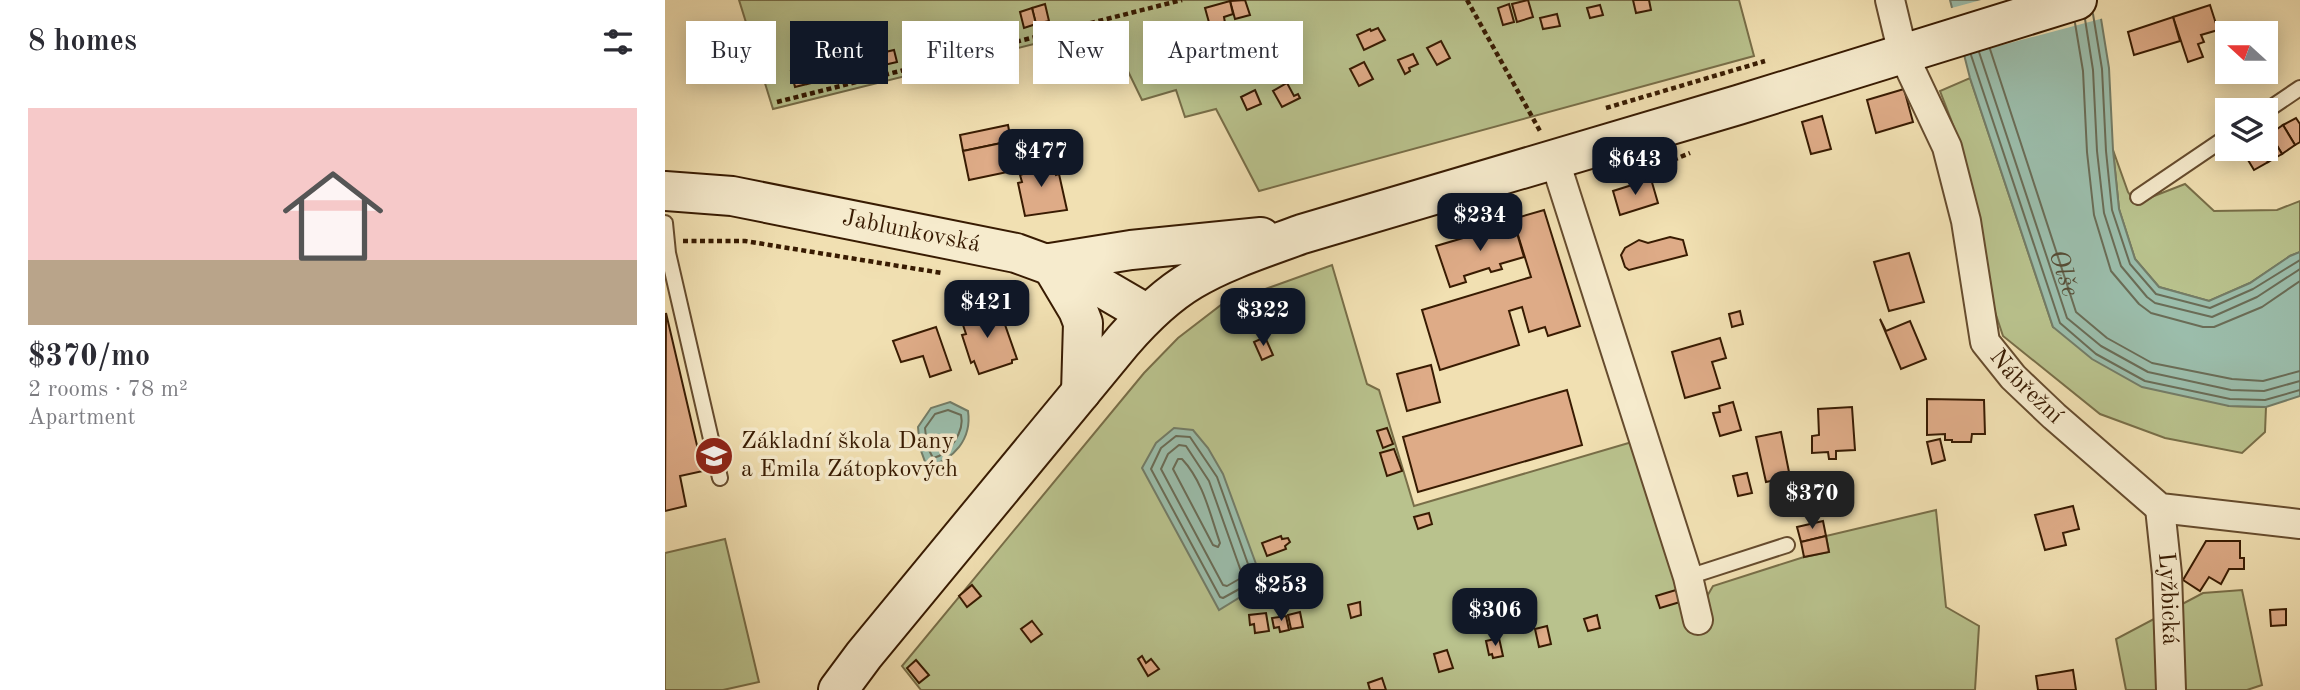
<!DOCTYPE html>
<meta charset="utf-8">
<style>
:root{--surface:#fff;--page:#f2f2f3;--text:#2b2b33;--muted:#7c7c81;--line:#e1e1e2;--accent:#111827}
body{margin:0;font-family:"Old Standard TT",serif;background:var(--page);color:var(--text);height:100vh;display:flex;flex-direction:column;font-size:26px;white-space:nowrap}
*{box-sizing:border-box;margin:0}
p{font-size:23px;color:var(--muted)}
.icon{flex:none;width:38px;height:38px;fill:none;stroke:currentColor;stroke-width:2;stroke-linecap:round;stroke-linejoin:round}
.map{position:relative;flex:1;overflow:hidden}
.sheet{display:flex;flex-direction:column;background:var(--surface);width:665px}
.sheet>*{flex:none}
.hud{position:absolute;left:21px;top:21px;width:665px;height:63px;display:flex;gap:14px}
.needle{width:46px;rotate:291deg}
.controls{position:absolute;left:1550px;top:21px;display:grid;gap:14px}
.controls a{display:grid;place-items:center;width:63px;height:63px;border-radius:0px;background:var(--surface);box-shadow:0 4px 18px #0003;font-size:35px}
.price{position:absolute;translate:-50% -60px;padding:0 16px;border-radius:14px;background:var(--accent);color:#fff;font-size:23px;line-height:46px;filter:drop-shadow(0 2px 4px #0008)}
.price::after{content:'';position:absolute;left:50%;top:42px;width:21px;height:16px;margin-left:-10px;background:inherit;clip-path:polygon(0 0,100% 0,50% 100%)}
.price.selected{background:#222;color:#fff}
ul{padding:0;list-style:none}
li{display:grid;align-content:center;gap:14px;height:371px;padding:0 28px}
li+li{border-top:2px solid var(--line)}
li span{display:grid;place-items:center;height:217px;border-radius:0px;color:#555}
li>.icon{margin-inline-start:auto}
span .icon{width:126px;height:126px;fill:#fffc;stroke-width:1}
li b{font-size:30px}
h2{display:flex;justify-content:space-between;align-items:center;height:84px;padding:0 28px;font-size:30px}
.tag{padding:0 24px;border-radius:0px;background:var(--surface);box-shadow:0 4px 18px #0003;font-size:24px;line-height:63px}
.tag.selected{background:var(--accent);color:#fff}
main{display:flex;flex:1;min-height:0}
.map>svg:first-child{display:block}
</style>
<main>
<section class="sheet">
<h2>8 homes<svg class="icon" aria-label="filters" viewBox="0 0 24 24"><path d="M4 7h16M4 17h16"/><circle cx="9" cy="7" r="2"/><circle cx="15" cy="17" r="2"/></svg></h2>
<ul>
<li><span style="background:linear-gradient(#f6c9c9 70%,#b9a48a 0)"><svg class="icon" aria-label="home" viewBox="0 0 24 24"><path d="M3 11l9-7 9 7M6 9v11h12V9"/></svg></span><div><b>$370/mo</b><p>2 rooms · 78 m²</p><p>Apartment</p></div></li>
</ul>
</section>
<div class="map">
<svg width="1635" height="690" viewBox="0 0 1635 690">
<rect width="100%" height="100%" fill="#f1e0b2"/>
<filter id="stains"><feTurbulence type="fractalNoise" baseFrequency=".00286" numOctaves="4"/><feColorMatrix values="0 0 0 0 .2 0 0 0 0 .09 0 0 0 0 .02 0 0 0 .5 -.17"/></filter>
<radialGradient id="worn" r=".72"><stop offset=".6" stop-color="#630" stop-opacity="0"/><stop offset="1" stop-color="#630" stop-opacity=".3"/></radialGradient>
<g fill="#b9c28d" stroke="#786e48" stroke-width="2">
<polygon points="74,0 1074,0 1089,56 594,191 551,109 520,117 511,90 477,100 441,26 108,109"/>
<polygon points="1305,78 1388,327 1564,406 1601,407 1600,432 1577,453 1500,438 1435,414 1338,336 1328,306 1311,203 1295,143 1275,91"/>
<polygon points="1448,150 1463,192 1471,203 1520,184 1549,211 1612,210 1635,201 1635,252 1625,256 1585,283 1544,301 1494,287 1470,259 1454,209"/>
<polygon points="667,265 702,384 714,390 749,506 967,442 1041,598 1048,586 1139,557 1164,552 1161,536 1271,510 1281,607 1314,626 1310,690 256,690 237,666 479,373 513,338 556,305"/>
<polygon points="60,539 94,682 58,690 0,690 0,553"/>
<polygon points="1577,590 1597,685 1582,690 1461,690 1451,639 1538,593"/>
</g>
<g fill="#9bbdab" stroke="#737c67" stroke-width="2">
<polygon points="1285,0 1433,0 1444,68 1448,150 1454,209 1470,259 1494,287 1544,301 1585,283 1625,256 1635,252 1635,396 1601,407 1564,406 1477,387 1427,359 1388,327 1305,78"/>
<path d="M285,402l18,9c4,28 -14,49 -41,56l-7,-19 -2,-21 13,-19z"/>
<polygon points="509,428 528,430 543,448 558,474 598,583 554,610 477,468 491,443"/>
</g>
<polygon fill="#f1e0b2" points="1316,0 1436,0 1439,18 1296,56 1283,9"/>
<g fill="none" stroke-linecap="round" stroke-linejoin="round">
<g stroke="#6a6c56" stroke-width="2">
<polyline points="1428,14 1437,69 1441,151 1447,210 1465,264 1491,294 1545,308 1588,289 1635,260"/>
<polyline points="1420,19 1428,70 1432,151 1439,213 1456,266 1482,297 1490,303 1547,317 1592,297 1635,269"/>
<polyline points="1410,23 1418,71 1422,152 1429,215 1446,271 1474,304 1486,313 1538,327 1549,327 1597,307 1635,281"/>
<path id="s1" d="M1325,49l86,263 31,26 45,25 80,16 31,2 37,-10"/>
<polyline points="1314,52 1402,318 1436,346 1483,372 1566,390 1599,391 1635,381"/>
<polyline points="1306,55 1395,323 1431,354 1480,381 1565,399 1600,400 1635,390"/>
<path d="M283,410l13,5c4,16 -12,40 -28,43l-6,-12 -2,-18 10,-14z"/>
<polygon points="511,436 525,437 552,477 588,578 587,582 558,598 555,597 486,469 496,448"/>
<polygon points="514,445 521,446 544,481 577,574 576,578 562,586 558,585 496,469 503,454"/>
<path d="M513,459h4c21,22 28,55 38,84l-2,4 -5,-2 -40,-76z"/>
</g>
</g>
<g fill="#deab87" stroke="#381b02" stroke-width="2">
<polygon points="580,0 585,15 570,19 565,1"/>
<polygon points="863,0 868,17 852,22 847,4"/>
<polygon points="968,0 984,0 986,10 971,13"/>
<polygon points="565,1 568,14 559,17 560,23 545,26 540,8"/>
<polygon points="380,4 384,21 371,24 367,8"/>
<polygon points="844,4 849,22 838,25 833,8"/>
<polygon points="935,5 938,15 925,18 922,8"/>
<polygon points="1545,5 1553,30 1536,35 1539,42 1533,44 1538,57 1523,62 1508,17"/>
<polygon points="367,8 371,24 359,28 355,12"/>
<polygon points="892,14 895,26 878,29 875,18"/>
<polygon points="1508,17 1515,41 1469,55 1463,32"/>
<polygon points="304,24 308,41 295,44 291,27"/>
<polygon points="291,27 295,44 283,48 278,30"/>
<polygon points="713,28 720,40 699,50 692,35 705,29 706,31"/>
<polygon points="776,41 785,58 772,65 762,48"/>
<polygon points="229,50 232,62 219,65 216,53"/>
<polygon points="216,53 219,65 207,68 204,56"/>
<polygon points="748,54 753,64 744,68 745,71 740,74 733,60"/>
<polygon points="699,62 708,79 694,86 685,69"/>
<polygon points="151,66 155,81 142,84 138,69"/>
<polygon points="138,69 142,84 130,87 126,71"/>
<polygon points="622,83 629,96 633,94 635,98 617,107 608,91"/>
<polygon points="1239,89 1248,122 1211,133 1202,100"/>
<polygon points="590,90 596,104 582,110 576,97"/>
<polygon points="1157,116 1166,149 1146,154 1137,122"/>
<polygon points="1631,118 1635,124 1635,142 1630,145 1618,125"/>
<polygon points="343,125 346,141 298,151 295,135"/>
<polygon points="1618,125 1630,145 1617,154 1605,134"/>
<polygon points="1605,134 1617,154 1603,162 1596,149 1601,149 1601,136"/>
<polygon points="346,141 352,170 304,180 298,151"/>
<polygon points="1580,149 1596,149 1603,162 1589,170 1577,150"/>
<polygon points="388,160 391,175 394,174 402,210 360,216 353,183 357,182 355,175 358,174 356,164"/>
<polygon points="986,179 993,203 955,215 948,191"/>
<polygon points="879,210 915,326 883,336 880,327 864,332 857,307 844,311 854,345 775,370 757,310 866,277 848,219"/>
<polygon points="849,223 859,257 835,264 837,269 826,272 824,268 799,276 801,282 785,287 771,246"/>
<polygon points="1005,237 1018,240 1022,255 964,270 960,267 956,255 960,248 974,240 983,243"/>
<polygon points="1244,253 1259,302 1224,311 1209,262"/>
<polygon points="328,305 334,323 339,322 352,359 347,360 347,363 314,374 309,361 306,363 297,335 301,334 295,316"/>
<polygon points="1075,311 1078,324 1067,327 1064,314"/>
<polygon points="1,313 38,471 15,476 21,506 0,511"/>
<polygon points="1215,319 1221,331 1245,321 1261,359 1236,369"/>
<polygon points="271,327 286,370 265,377 258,356 236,362 228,341"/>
<polygon points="600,337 608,355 597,360 589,342"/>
<polygon points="1055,338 1061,358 1047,362 1055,388 1020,398 1007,352"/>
<polygon points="766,365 775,402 742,411 732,374"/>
<polygon points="902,390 917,445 753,492 738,437"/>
<polygon points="1262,399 1319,400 1320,434 1307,434 1306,442 1287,442 1287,440 1280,440 1280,434 1262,435"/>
<polygon points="1068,402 1076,430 1055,436 1048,413 1055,412 1054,406"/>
<polygon points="1187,407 1190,450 1171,451 1171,459 1164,459 1163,452 1147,453 1147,436 1154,435 1153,409"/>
<polygon points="722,428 728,444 718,448 712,431"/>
<polygon points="1116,432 1125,477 1101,482 1091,437"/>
<polygon points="1275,439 1280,460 1267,464 1262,442"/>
<polygon points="729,449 737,471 722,476 715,453"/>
<polygon points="1082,473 1087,493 1073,496 1068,476"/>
<polygon points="1408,506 1414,529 1398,533 1401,545 1380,550 1370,515"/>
<polygon points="764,513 767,524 753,529 749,517"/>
<polygon points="1158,521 1161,536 1136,542 1132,527"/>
<polygon points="616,536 617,539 623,538 625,542 620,546 621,549 602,556 597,543"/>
<polygon points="1161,536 1164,552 1139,557 1136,542"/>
<polygon points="1541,541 1575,541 1575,558 1579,558 1579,569 1564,569 1556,584 1544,577 1535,591 1518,580"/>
<polygon points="307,585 316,596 302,607 294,596"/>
<polygon points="1011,590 1015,602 995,608 991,596"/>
<polygon points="695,602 696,615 686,618 683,605"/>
<polygon points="1621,609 1621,625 1606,626 1605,610"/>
<polygon points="635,612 638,627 626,629 623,615"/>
<polygon points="601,613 604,631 590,633 589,624 585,625 584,615"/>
<polygon points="932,615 935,628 923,631 919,619"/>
<polygon points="621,616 624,630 615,632 614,627 609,628 607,618"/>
<polygon points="367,621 377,634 366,642 356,629"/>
<polygon points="882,626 886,644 874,647 870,629"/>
<polygon points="834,638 838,656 828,658 827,654 824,655 821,641"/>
<polygon points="782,650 788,668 774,672 769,654"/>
<polygon points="477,656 481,663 486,659 494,669 483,676 473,659"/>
<polygon points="251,660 264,675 254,683 242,668"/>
<polygon points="1408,670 1411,690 1373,690 1371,676"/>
<polygon points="717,678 721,690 705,690 703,683"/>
</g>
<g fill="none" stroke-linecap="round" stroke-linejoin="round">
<defs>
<g id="lane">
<polyline points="1601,111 1635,88"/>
<polyline points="1473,197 1563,136"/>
<polyline points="0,223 3,253 55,478"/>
<polyline points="1023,577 1122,545"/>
</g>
<g id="street">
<path id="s2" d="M1225,0l13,54 44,93 19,74 19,121 28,35 41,39 106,92 140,16"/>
<polyline points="889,158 1023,577 1033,620"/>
<path id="s3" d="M1495,508l7,66 4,116"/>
</g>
<g id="secondary">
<path id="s4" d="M0,191l67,5 284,57 71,26 60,35"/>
<polyline points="385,263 466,250 596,237"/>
<polyline points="385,263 413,310 418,323 416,392"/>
<path d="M173,690l26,-35 259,-314c20,-23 42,-45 69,-61 31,-19 75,-33 110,-46l436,-129 339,-105"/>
</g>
</defs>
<use href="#lane" stroke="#664c2e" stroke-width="18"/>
<use href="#street" stroke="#664c2e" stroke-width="32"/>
<use href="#secondary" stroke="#381b02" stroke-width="42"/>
<g stroke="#381b02" stroke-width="4.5" stroke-dasharray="5 3.5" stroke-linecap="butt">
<polyline points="802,0 875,131"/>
<polyline points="112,102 517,0"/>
<polyline points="941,108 1100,61"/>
<polyline points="1008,160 1025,153"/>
<polyline points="18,241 80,241 277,273"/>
</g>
<use href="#lane" stroke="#f6ebcd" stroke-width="14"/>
<use href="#street" stroke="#f6ebcd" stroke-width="28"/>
<use href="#secondary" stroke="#f6ebcd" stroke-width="38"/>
</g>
<defs>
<symbol id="school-disc" viewBox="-11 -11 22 22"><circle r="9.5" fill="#8f2418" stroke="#f6ebcd"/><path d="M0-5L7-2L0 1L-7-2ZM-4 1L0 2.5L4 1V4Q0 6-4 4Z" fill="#fff"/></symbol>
</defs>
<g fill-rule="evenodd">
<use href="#school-disc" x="27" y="434" width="44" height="44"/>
</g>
<g text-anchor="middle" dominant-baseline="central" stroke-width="7" stroke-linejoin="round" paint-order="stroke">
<g font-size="24" fill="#381b02" stroke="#f6ebcd">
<text stroke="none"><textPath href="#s4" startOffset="250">Jablunkovská</textPath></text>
<text stroke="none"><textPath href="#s2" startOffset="418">Nábřežní</textPath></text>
<text stroke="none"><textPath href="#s3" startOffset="91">Lyžbická</textPath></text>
</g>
<g font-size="24" fill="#381b02" stroke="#f6ebcd" text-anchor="start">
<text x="76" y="442">Základní škola Dany<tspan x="76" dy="28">a Emila Zátopkových</tspan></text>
</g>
<g font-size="26" font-style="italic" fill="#564c35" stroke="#f6ebcd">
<text stroke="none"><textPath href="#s1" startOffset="236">Olše</textPath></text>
</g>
</g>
<rect width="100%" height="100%" filter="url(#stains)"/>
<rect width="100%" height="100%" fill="url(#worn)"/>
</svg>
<div class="controls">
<a><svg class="needle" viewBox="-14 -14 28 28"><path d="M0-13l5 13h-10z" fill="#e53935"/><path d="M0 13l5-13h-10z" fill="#7c7c81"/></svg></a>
<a><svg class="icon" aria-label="layers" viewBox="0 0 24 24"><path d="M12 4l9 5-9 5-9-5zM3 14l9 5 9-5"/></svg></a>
</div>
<b class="price" style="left:376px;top:189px">$477</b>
<b class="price" style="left:970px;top:197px">$643</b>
<b class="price" style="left:815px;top:253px">$234</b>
<b class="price" style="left:322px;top:340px">$421</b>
<b class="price" style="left:598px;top:348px">$322</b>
<b class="price selected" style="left:1147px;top:531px">$370</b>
<b class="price" style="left:616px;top:623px">$253</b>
<b class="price" style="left:830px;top:648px">$306</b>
<div class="hud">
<a class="tag">Buy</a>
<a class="tag selected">Rent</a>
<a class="tag">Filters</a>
<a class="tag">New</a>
<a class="tag">Apartment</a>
</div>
</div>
</main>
